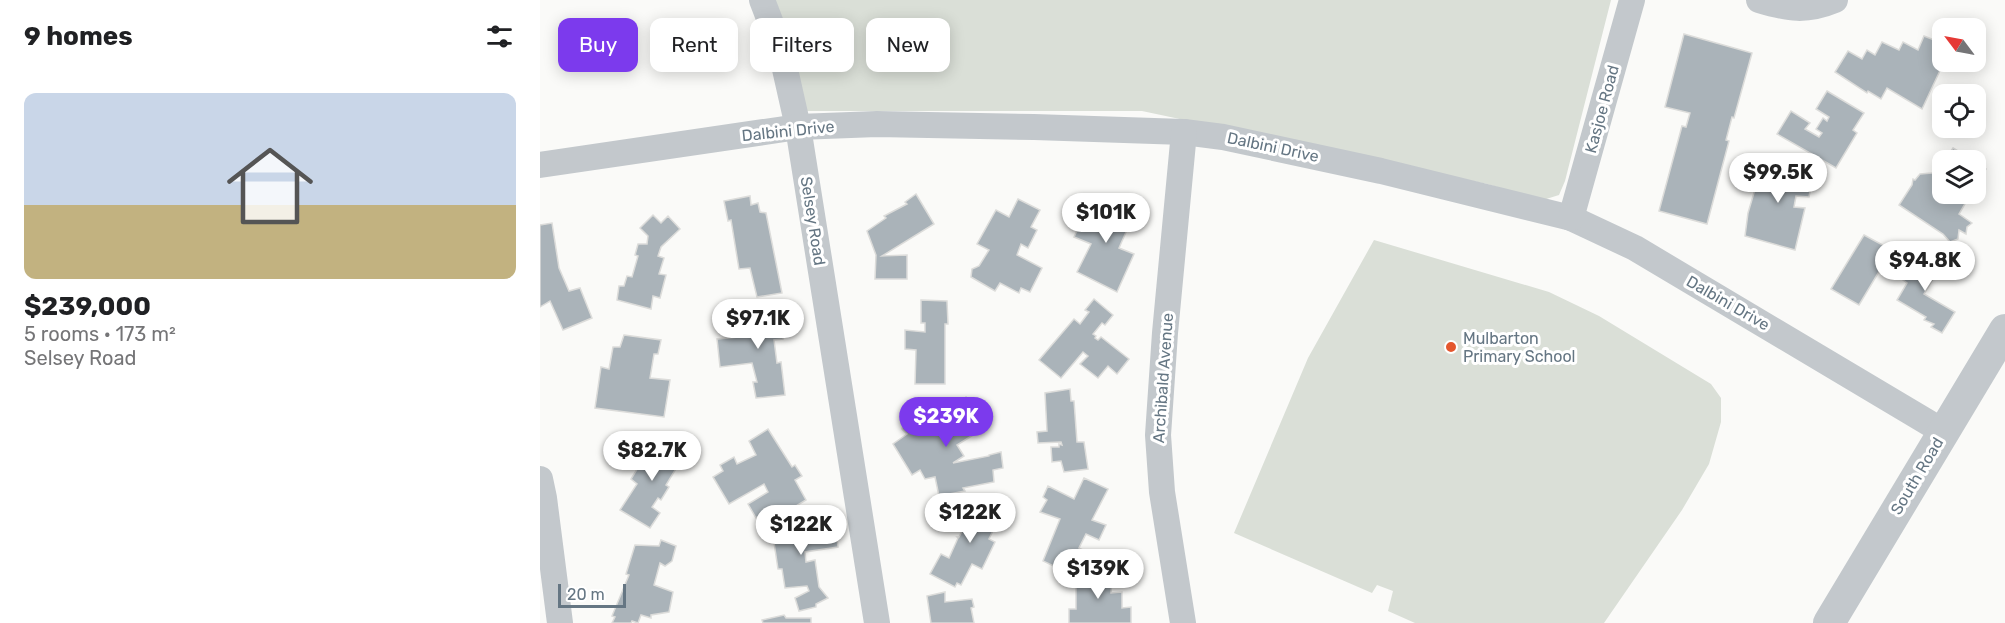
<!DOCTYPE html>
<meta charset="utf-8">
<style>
:root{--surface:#fff;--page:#f6f6f6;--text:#202124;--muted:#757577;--accent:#7c3aed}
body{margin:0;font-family:Rubik,sans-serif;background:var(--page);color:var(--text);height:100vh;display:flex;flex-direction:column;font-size:22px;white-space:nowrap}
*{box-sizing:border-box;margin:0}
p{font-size:20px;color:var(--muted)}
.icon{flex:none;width:33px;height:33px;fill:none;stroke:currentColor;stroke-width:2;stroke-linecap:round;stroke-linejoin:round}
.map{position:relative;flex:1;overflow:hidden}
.sheet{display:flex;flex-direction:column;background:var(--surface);width:540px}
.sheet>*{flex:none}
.banner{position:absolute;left:18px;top:18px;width:570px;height:54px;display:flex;gap:12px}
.needle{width:39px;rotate:302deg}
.fabs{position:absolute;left:1392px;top:18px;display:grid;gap:12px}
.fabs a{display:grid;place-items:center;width:54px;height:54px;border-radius:12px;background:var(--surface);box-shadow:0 3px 15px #0003;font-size:30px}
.scale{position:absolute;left:18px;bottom:15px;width:68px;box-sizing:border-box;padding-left:6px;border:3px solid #657683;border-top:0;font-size:16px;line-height:21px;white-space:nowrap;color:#657683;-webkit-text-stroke:4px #fff;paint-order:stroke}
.price{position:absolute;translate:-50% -51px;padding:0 14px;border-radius:21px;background:#fff;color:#222;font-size:20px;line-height:39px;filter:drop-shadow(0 2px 3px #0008)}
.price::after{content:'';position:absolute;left:50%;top:36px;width:18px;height:14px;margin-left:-9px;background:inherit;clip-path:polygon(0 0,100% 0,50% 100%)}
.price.selected{background:var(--accent);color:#fff}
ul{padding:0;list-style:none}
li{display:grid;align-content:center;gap:12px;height:318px;padding:0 24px}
li span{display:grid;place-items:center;height:186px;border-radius:12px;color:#555}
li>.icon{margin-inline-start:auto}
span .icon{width:108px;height:108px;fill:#fffc;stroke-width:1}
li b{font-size:26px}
h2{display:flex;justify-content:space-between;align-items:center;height:72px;padding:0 24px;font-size:26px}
.chip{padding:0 21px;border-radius:12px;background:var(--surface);box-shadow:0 3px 15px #0003;font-size:21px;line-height:54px}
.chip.selected{background:var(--accent);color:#fff}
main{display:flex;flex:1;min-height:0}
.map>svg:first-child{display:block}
</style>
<main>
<section class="sheet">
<h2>9 homes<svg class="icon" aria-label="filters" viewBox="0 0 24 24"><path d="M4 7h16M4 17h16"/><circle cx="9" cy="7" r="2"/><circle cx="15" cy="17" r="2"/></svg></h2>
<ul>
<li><span style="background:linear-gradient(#c9d6e8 60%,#c2b280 0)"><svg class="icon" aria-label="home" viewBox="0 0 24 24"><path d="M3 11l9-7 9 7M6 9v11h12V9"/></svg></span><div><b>$239,000</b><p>5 rooms · 173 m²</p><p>Selsey Road</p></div></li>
</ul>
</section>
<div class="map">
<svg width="1465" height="623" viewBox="0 0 1465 623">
<rect width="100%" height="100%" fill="#fafaf8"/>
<g fill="#dadfd7">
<polygon points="225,0 1071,0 1025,181 1019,195 1003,200 947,184 602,111 267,111"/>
<polygon points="834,240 1009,292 1059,316 1171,384 1181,398 1181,422 1169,464 1142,510 1064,623 875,623 848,611 853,591 837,585 832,593 694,533 768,358"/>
</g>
<g fill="#aab3b9" stroke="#dcdcda" stroke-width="1.5">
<polygon points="1144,34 1212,53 1194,118 1192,117 1186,140 1189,141 1167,224 1119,211 1142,126 1146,127 1150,113 1125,107"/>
<polygon points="1384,36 1402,43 1399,53 1402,55 1402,62 1404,62 1382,109 1347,88 1341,99 1328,91 1327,93 1295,72 1308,51 1322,59 1327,50 1335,55 1342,42 1359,50 1363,42 1378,50"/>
<polygon points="1287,91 1324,113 1313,130 1317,133 1296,168 1237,134 1251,111 1270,123 1265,129 1279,137 1282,133 1276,129 1283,118 1287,121 1289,117 1276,109"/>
<polygon points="1413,148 1433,160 1405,160"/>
<polygon points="1245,154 1261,159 1256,174 1273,176 1269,197 1256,196 1254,207 1265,208 1255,250 1205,236 1208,213 1223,162 1239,168"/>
<polygon points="1436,162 1446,169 1436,186"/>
<polygon points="1402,164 1402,194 1433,194 1429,202 1426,202 1419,214 1432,223 1427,227 1426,234 1419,230 1418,239 1410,242 1403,234 1359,205 1372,185 1373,179 1375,180 1380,174 1392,173"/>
<polygon points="376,194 394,224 342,256 367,255 367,279 335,279 336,255 327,231 346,218 344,216 367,204 365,202"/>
<polygon points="210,196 211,205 218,203 220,212 226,213 242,293 217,297 210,268 199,269 191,220 188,221 184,201"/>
<polygon points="577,197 597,207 579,248 594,254 577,292 537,272 551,244 534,237 547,209 560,215 561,212 568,216"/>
<polygon points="478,199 500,210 491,227 497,230 488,248 481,244 477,255 502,268 490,292 481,288 479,293 460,283 455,291 431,277 432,269 439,266 449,250 437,244 456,210 469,217"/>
<polygon points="113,215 121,223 128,216 140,229 121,247 118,256 124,258 119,274 126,275 120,298 113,296 111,309 77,300 79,286 84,286 87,276 92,277 98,256 95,255 98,244 107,244 108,236 100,228"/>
<polygon points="12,223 19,268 29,291 40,288 52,318 23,330 10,301 0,307 0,225"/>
<polygon points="1324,235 1352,250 1319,305 1291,289"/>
<polygon points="1389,256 1412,268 1407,277 1397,272 1384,294 1415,312 1402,333 1391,327 1394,324 1384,320 1386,317 1357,300 1367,283 1359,277 1370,259 1381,267"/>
<polygon points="554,299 573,315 565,325 562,323 553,334 556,336 555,338 558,340 561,337 589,359 577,374 568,366 558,378 540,364 548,356 543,352 521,378 499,360 534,319 540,324 549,312 545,310"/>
<polygon points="381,300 407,301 408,324 405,324 405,384 375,384 376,350 365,349 365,330 385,332 385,323 381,323"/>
<polygon points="240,304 243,339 234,340 237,363 241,362 245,395 216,398 213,382 217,382 212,363 180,367 177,339 209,336 206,311"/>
<polygon points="84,335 121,340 118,354 114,354 110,378 130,380 124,417 55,408 61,367 69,369 73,347 80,347"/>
<polygon points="530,389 531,401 534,401 537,442 544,442 548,469 524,472 521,461 512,462 511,447 519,447 519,444 522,445 521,442 498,443 497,432 507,431 505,393"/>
<polygon points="426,397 446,427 417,445 424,456 413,463 449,456 449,455 461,452 463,468 453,470 454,482 423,488 425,491 399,496 395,477 385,479 380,470 372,475 353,444 367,434 362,429 365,418 371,411 380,408 390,411 394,418"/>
<polygon points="228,429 252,467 255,465 262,476 255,480 266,500 241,515 235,506 216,518 208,504 228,492 224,484 189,504 173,477 183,471 180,465 194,457 197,464 216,455 209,441"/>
<polygon points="119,438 145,454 126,485 129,487 121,500 118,498 112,507 120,513 110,528 80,510 97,484 91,479 102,461 105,462"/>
<polygon points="544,478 568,489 552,520 566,525 559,540 546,534 539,548 543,550 534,571 527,566 524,571 503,561 520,519 500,512 507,500 503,497 508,486 534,499"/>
<polygon points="447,497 465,506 449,539 455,542 442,569 432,564 421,585 417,583 415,587 390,574 401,554 409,558 418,538 417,537 419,537 436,504 442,507"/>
<polygon points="245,515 246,530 295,522 298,547 265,552 266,562 275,560 279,587 288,598 276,604 276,607 259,611 255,598 269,591 267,586 245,588 242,569 238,569 233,536 227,536 225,518"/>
<polygon points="121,540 136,546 132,561 125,566 120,563 114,585 133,592 129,612 111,615 111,618 101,615 98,623 92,621 91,623 72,623 75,617 72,616 89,575 86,574 95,545 119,546"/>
<polygon points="566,566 564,582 572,581 571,593 582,592 582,608 591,607 591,623 529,623 529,609 536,609 536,572"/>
<polygon points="405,592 405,602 432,599 434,607 431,608 434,623 391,623 387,596"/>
<polygon points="244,615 246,618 271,618 271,623 223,623 222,620"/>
</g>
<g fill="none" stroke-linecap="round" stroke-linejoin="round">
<g stroke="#c3c8cc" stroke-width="26">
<polyline points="222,0 240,47 258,127 337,623"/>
<path d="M1219,0c30,9 47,12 76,0"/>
<polyline points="0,165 258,127 337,124 494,127 644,132 683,137 841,171 1031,218 1095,248 1404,432"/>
<polyline points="1031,218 1092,0"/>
<polyline points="0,479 4,498 20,623"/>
<polyline points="643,623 622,492 618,435 625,333 644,132"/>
</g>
<polyline stroke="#c3c8cc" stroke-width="32" points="1289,623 1465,330"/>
</g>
<circle fill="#e4572e" stroke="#fff" stroke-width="2" cx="911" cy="347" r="6"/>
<g text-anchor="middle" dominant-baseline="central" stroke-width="6" stroke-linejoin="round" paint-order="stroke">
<g font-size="16" fill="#657683" stroke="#fff">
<text transform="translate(1062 109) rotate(-75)">Kasjoe Road</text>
<text transform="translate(248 131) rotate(-6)">Dalbini Drive</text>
<text transform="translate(733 147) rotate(12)">Dalbini Drive</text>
<text transform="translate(273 221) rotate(81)">Selsey Road</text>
<text transform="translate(1188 303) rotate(30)">Dalbini Drive</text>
<text transform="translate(623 378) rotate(-86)">Archibald Avenue</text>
<text transform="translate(1377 476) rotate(-59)">South Road</text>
</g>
<g font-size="16" fill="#657683" stroke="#fff" text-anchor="start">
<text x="923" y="338">Mulbarton<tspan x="923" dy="18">Primary School</tspan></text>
</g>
</g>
</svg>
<div class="fabs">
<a><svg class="needle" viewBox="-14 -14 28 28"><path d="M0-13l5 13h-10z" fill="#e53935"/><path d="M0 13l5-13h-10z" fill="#757577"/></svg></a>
<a><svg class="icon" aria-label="locate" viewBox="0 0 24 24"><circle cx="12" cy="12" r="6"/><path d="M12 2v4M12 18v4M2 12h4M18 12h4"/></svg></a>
<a><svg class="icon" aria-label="layers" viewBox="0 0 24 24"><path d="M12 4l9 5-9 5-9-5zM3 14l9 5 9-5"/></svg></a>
</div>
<div class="scale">20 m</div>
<b class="price" style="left:1238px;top:204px">$99.5K</b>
<b class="price" style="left:566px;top:244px">$101K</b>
<b class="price" style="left:1385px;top:292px">$94.8K</b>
<b class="price" style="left:218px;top:350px">$97.1K</b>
<b class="price selected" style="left:406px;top:448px">$239K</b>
<b class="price" style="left:112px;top:482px">$82.7K</b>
<b class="price" style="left:430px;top:544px">$122K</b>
<b class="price" style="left:261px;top:556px">$122K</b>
<b class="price" style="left:558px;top:600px">$139K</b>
<div class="banner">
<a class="chip selected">Buy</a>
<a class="chip">Rent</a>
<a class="chip">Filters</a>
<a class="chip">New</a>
</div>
</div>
</main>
